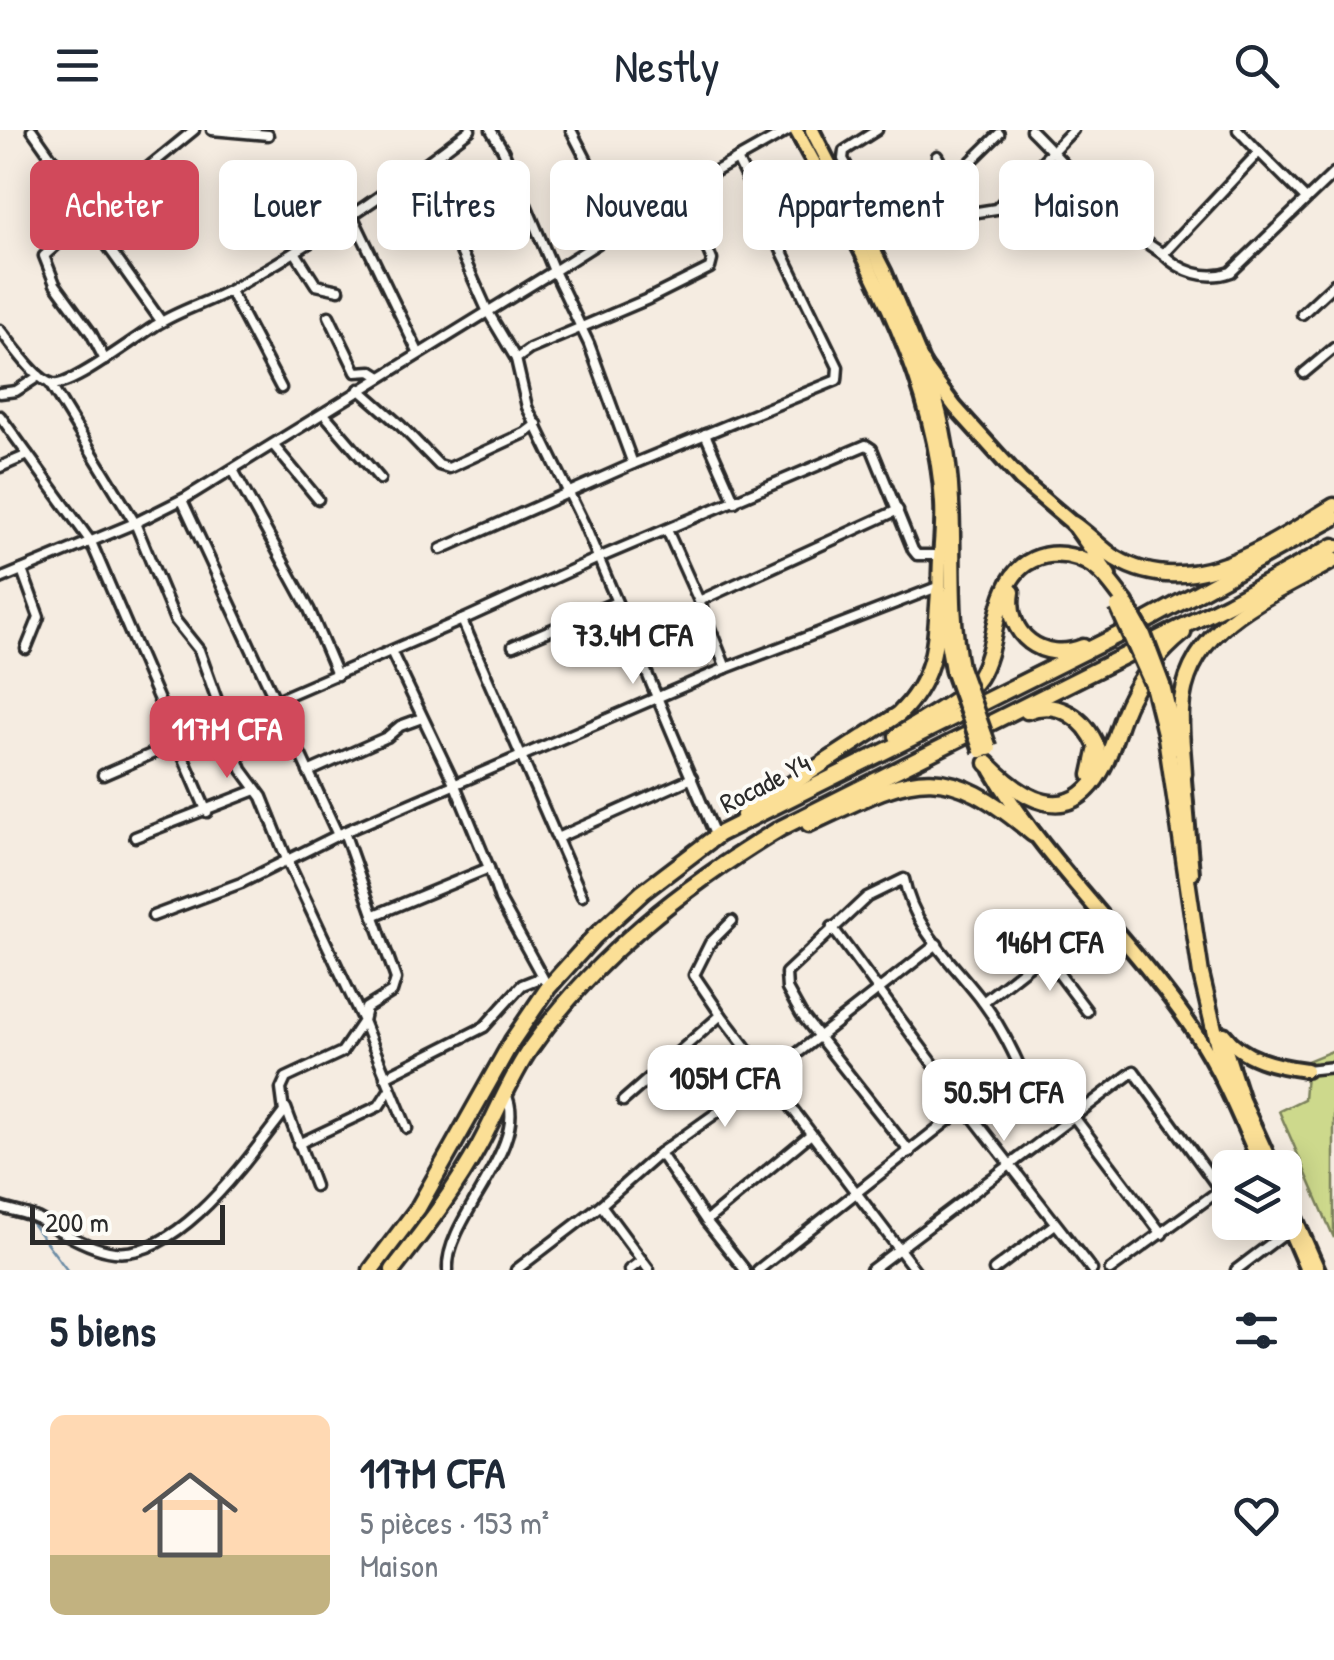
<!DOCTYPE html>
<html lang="fr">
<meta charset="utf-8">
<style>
:root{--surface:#fff;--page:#f6f6f7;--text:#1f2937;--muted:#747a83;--accent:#d1495b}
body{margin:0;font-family:"Patrick Hand",sans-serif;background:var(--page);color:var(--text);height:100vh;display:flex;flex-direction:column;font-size:38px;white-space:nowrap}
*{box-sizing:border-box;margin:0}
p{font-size:32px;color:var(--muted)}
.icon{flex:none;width:55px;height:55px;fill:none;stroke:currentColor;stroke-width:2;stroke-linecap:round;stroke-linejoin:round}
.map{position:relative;height:1140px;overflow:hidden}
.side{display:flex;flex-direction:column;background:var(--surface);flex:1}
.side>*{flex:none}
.guide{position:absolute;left:30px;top:30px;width:1275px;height:90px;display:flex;gap:20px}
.fabs{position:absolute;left:1212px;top:1020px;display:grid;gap:20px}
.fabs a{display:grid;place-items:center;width:90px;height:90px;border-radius:15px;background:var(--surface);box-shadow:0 5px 25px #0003;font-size:50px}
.scale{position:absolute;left:30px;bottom:25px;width:195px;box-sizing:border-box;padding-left:10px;border:5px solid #2b2b2b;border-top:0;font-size:28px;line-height:35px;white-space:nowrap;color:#2b2b2b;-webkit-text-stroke:8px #fdfcf7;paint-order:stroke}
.price{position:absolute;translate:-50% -85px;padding:0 22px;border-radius:20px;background:#fff;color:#222;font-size:32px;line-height:65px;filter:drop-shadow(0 2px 5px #0008)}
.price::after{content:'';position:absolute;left:50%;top:60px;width:30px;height:22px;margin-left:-15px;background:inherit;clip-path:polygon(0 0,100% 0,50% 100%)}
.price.current{background:var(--accent);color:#fff}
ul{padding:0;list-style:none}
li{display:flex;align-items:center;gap:30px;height:250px;padding:0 50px}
li span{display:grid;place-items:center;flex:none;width:280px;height:200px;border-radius:15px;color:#555}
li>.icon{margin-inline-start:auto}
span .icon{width:120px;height:120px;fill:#fffc;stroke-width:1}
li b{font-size:42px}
h2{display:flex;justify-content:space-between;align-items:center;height:120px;padding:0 50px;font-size:42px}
.chip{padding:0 35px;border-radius:15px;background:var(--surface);box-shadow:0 5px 25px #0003;font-size:35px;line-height:90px}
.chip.current{background:var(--accent);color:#fff}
header{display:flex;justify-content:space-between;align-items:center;height:130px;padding:0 50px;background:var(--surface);font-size:45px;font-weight:600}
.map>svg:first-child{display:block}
</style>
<header><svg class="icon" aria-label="menu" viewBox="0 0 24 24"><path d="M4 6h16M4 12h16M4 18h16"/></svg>Nestly<svg class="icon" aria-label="search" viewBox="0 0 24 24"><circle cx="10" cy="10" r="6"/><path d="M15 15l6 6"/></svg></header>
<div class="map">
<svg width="1334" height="1140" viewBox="0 0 1334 1140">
<rect width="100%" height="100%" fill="#f5ece1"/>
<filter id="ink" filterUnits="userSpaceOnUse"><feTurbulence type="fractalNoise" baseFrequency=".01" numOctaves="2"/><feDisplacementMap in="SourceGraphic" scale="20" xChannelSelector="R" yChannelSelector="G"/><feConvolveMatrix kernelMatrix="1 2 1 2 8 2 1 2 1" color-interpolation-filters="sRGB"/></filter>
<g filter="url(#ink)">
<polygon fill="#cdd98c" stroke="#7c825c" stroke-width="2.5" points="1334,920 1334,1108 1279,981 1304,969 1307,931"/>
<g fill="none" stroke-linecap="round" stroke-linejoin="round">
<polyline stroke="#6c8ca5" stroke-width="2.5" points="15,1085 31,1092 67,1140"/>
<defs>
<g id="street">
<polyline points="32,0 91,84 44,126 55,154 91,203 105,230"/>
<polyline points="212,0 268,5"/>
<polyline points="571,0 622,99"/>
<polyline points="877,0 844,21 843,29 875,87 890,96 996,79 1073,0"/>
<path d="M1031,0c44,43 79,91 132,124l96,-102 46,46"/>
<polyline points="1238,0 1259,22"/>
<polyline points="937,26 951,51"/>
<polyline points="414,43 454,106 488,182 516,229"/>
<polyline points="682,60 712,130 710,138 648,169 530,219 516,229 527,277 584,394 716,707"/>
<polyline points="958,84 951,51 999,4"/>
<polyline points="352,85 418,222"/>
<polyline points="295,122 316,155 339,160"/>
<path d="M1163,124c18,18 44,27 68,18l103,-99"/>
<polyline points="230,161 281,258"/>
<polyline points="1302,184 1334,154"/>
<polyline points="329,186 356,242 371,241 379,246"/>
<polyline points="161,191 104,111 91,84 194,0"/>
<path d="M0,200c11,13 36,51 53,54 18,4 86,-49 105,-60 24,-15 52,-22 76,-36 83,-47 161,-100 236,-158"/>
<polyline points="1304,243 1334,218"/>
<polyline points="359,259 401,296 439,335 449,338 525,303 537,294"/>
<polyline points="0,263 16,261 39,246"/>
<polyline points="325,285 380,349"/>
<polyline points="0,286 91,412 207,682"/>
<polyline points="705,304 735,372"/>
<polyline points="274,316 318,369"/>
<polyline points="633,334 589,214 554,141 682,60 789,0"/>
<polyline points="0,337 28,325"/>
<polyline points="233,340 309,479 337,545"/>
<polyline points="182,370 338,705"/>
<polyline points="667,400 699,471 898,380"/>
<polyline points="441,419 633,334 837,250 838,237 737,29"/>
<polyline points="22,440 39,487 26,519"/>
<polyline points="0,449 135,393 187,367 554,141 503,20 491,0"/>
<polyline points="699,471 726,538"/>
<polyline points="513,516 614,473"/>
<polyline points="308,642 387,607 400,596 422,588"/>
<polyline points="103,645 462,490"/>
<polyline points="344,702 396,849 392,862 366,878 363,891 407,998"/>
<polyline points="135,707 256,660"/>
<polyline points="557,708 692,648"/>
<polyline points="489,738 500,770 544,850"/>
<polyline points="582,766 462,490 596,429 866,315 872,319 913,420 917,425 942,425"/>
<polyline points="375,785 489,738 455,655 391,521"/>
<polyline points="153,786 241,753 344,702 726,538 940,456"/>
<polyline points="732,791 710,813 694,845 721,885 915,1140"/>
<polyline points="832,797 965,977 1092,1140"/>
<polyline points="983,872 1044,824 1087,881"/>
<polyline points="1306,940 1334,937"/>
<polyline points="385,947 484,897 522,855 542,847"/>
<polyline points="623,971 721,885"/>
<polyline points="286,978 315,1056"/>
<polyline points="298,1014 379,976 390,959"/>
<path d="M910,1022l-109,-138 -14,-25 -1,-16 81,-76 37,-18c9,50 50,84 79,123 19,26 32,52 44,82l32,16 15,17 88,117"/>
<polyline points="660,1023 706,1091 745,1140"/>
<polyline points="601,1075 649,1140"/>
<path d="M0,1077c12,4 26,6 37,11 23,12 46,28 71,33 67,15 141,-94 176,-139l-3,-23 5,-11 56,-26 21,-31 -75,-159 -26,-65 -20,-27 -43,-120 -24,-30 -40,-97 -85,-139"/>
<polyline points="706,1091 811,1004"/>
<path d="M448,1140c-4,-50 83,-124 58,-176"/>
<polyline points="516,1140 601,1075 660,1023 767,947 937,814"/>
<polyline points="629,1140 642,1130"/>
<polyline points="758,1140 965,977"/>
<polyline points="871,1140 1134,941 1220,1060 1110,1140"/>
<polyline points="994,1140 1055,1094"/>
<polyline points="1236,1140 1290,1099"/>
</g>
<g id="primary">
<path d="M796,0c61,113 139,242 146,373 2,31 -5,62 -2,92 2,25 8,50 12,75"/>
<polyline points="812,0 885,143 923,234 955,277 1021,350 1073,394 1109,445"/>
<polyline points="1163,555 1178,619"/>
<polyline points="1183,638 1192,743"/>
<path d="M992,641c56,95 140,168 202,260 29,43 47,89 68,137"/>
<path d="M1224,904c18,25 52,32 82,36"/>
<polyline points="1221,905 1242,970 1273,1038"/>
<polyline points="1285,1065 1318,1140"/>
<polyline points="1285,1089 1307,1140"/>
</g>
<g id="highway">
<path d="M923,234c17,45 26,91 28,138 3,56 -2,110 9,165"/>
<path d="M1073,394c15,10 27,24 42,34 76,45 154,-13 219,-52"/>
<path d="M1012,462c-7,43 31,71 71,55"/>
<polyline points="1153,555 1166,607 1201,844 1227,954"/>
<path d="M1027,581c31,-12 58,7 70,36l-6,28"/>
<path d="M897,606c22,-15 68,-37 82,-59 16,-27 14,-60 27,-88 16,-38 58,-44 90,-21 11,8 21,24 30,35"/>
<path d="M987,633c34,35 81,66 114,8 13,-22 17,-49 29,-72 13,-27 30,-47 53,-66"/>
<path d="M1184,644c-1,-20 -4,-42 -3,-63 4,-86 89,-114 153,-151"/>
<path d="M744,685l155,-101c38,-37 36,-72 40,-122"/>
<path d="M809,694c102,-47 130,-70 224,10"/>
<polyline points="371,1140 418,1078 512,911 548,858 594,807 643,762 719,704 1148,490 1334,388"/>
<path d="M393,1140c31,-40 63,-81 87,-126 17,-31 30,-66 50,-95 66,-94 153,-162 251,-221l447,-224 106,-58"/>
</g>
</defs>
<use href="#street" stroke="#2b2b2b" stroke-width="15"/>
<use href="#primary" stroke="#2b2b2b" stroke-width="20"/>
<use href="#highway" stroke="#2b2b2b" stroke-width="21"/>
<use href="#street" stroke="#fdfcf7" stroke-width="8"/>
<use href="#primary" stroke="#fbdf96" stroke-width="12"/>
<use href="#highway" stroke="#fbdf96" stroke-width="14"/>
<defs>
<g id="primary-bridge">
<polyline points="1126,473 1144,505 1163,555"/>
<polyline points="952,540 981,621"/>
</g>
<g id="highway-bridge">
<polyline points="1118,477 1153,555"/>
<polyline points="960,537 989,618"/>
</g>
</defs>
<use href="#primary-bridge" stroke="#2b2b2b" stroke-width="20" stroke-linecap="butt"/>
<use href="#highway-bridge" stroke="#2b2b2b" stroke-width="21" stroke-linecap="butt"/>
<use href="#primary-bridge" stroke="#fbdf96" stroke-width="12"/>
<use href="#highway-bridge" stroke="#fbdf96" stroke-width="14"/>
</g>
</g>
<g text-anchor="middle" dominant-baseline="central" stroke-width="8" stroke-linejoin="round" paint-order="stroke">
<g font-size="28" fill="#2b2b2b" stroke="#fdfcf7">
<text transform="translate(765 653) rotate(-27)">Rocade Y4</text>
</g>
</g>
</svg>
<div class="fabs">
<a><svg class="icon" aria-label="layers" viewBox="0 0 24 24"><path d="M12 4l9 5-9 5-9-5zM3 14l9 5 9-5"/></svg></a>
</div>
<div class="scale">200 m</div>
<b class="price" style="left:633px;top:557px">73.4M CFA</b>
<b class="price current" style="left:227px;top:651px">117M CFA</b>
<b class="price" style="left:1050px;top:864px">146M CFA</b>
<b class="price" style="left:725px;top:1000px">105M CFA</b>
<b class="price" style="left:1004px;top:1014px">50.5M CFA</b>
<div class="guide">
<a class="chip current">Acheter</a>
<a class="chip">Louer</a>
<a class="chip">Filtres</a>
<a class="chip">Nouveau</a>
<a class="chip">Appartement</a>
<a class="chip">Maison</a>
</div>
</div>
<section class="side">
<h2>5 biens<svg class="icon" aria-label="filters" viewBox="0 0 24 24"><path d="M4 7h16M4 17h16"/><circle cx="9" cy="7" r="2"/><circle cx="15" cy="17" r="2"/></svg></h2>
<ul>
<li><span style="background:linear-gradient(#ffd9b3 70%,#c2b280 0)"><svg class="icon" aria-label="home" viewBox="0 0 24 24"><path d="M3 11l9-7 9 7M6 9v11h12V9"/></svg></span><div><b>117M CFA</b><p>5 pièces · 153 m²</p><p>Maison</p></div><svg class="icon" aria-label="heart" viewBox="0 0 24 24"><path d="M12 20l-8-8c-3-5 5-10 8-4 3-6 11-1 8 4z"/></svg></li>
</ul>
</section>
